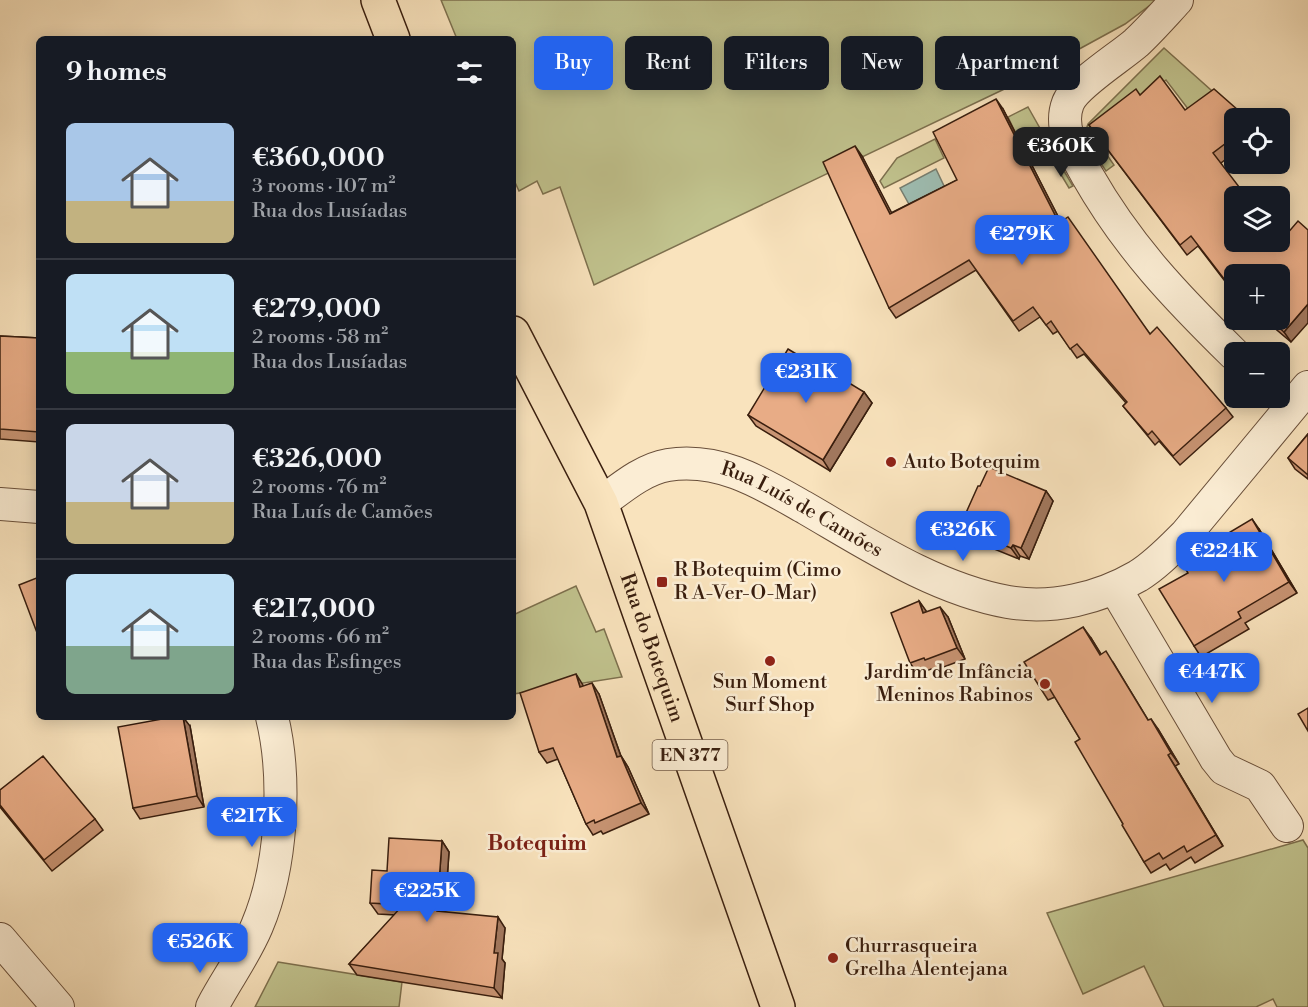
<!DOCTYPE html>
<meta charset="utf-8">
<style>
:root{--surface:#171b24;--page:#20242c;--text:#f1f3f6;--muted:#9ea1a6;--line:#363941;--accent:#2563eb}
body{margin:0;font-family:"Libre Bodoni",serif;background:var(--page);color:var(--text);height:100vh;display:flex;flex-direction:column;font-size:22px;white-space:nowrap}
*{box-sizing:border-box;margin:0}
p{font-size:20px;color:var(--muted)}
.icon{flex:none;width:33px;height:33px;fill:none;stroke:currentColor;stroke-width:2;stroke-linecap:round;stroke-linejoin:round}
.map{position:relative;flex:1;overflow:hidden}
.sheet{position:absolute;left:36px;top:36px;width:480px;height:684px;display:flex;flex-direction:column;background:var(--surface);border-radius:9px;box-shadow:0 3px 15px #0003}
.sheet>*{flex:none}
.top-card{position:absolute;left:534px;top:36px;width:570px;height:54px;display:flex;gap:12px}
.fabs{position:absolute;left:1224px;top:108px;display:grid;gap:12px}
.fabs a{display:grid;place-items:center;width:66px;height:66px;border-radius:9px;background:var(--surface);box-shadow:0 3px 15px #0003;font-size:30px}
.price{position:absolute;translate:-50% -51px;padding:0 14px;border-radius:12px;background:var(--accent);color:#fff;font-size:20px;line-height:39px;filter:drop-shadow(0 2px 3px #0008)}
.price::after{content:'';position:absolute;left:50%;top:36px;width:18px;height:14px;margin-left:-9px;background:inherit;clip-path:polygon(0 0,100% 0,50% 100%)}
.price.selected{background:#222;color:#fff}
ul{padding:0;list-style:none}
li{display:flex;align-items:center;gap:18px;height:150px;padding:0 30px}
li+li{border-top:2px solid var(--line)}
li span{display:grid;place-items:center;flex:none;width:168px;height:120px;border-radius:9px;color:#555}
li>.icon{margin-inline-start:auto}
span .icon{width:72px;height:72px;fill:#fffc;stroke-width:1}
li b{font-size:26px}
h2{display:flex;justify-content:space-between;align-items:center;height:72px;padding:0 30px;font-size:26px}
.pill{padding:0 21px;border-radius:9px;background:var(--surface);box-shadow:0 3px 15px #0003;font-size:21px;line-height:54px}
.pill.selected{background:var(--accent);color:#fff}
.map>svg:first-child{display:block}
</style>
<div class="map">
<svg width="1308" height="1007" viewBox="0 0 1308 1007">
<rect width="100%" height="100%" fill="#f9e3bd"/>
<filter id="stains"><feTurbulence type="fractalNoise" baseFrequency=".00333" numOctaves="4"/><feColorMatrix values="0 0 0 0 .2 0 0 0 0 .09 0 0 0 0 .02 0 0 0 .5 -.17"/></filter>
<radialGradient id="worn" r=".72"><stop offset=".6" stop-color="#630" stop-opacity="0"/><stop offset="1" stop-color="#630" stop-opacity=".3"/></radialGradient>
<g fill="#c1c38e" stroke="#7d704e" stroke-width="1.5">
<polygon points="441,0 1157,0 1125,24 1017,83 594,285 560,187 543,194 537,181 519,191 513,178 513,39 457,39"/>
<path d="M1164,48l57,51 -26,19 -29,-38 -73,55 21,30 -8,6c-9,-14 -26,-31 -18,-47z"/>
<polygon points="1028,107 1046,139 1024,150 1008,117"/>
<polygon points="935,139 944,158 884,188 880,181 897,158"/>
<polygon points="1049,146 1073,186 1069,188 1047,151 1033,158 1032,155"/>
<polygon points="576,586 596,632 604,629 622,677 513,694 513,615"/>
<polygon points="1303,840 1308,848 1308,1007 1277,1007 1273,999 1256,1007 1164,1007 1144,966 1083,994 1047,913"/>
<polygon points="278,962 402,982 399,1007 255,1007"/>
</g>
<polygon fill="#9ebeb3" stroke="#767e71" stroke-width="1.5" points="936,169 945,188 910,206 900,188"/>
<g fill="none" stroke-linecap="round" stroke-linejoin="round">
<defs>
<g id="minor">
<path d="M1177,0c-13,14 -26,29 -41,43 -16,14 -61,42 -68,60 -10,26 7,50 19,72 41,72 89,122 147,179"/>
<path id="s1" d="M601,503c19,-14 42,-34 67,-38 53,-8 95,19 139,44 62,36 129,80 201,93 44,8 92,-4 130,-26 18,-11 33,-27 48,-42l122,-147"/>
<polyline points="0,504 39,507"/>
<polyline points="1115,588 1216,759 1224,769 1260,786 1287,826"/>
<polyline points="0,939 58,1007"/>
<path d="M212,1007c14,-27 33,-52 45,-81 25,-59 30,-147 15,-209"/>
</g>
<g id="primary">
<polyline points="378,0 393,39"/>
<path id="s2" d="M513,333l88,170 177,504"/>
</g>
</defs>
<use href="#minor" stroke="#694f3a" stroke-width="34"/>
<use href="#primary" stroke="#391e0e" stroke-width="36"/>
<use href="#minor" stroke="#fbedd4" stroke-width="32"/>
<use href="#primary" stroke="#f9e3bd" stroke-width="33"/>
</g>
<g fill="#c89473" stroke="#391e0e" stroke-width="1.5">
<polygon points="1140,95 1185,110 1234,118 1234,153 1221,163 1291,342 1265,320 1280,320 1234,274 1234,293 1198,246 1187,255 1089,125"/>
<polygon points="1003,109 1061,222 1150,334 1226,408 1233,417 1180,465 1159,441 1155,445 1142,429 1123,406 1126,403 1084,354 1077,358 1058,331 1053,334 1040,317 1019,331 976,270 896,318 889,308 862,156 891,213 957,180"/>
<polygon points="0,336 39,338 39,442 0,439"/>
<polygon points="839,380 864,392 872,403 830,471 756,426 748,415"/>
<polygon points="1308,434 1308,479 1295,469 1288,458"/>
<polygon points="1046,491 1053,501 1029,559 1020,556 1019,559 989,547 985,541 969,534 961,524"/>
<polygon points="1259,529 1297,593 1245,623 1249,629 1201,657 1194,646 1188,573"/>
<polygon points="919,601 926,612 948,617 965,659 933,671 931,669 918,674 910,663"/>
<polygon points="1091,638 1101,654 1113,662 1148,720 1158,729 1179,764 1175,766 1223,846 1195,863 1191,857 1170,870 1166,864 1151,873 1144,862 1123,824 1080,739 1055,697 1048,700 1041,689"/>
<polygon points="583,686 599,694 621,756 628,767 649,814 603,834 601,831 593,835 586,824 558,759 547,763 539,752"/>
<polygon points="190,726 204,807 140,819 133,808"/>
<polygon points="0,790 95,819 103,830 52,871 0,807"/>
<polygon points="442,841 449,852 445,912 505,928 502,959 505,963 502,998 357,975 349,964 395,915 378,914 370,903 387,871"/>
</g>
<g fill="#a2785e" stroke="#391e0e" stroke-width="1.5">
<polygon points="996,99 1003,109 1066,232 1059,223"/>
<polygon points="855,146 862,156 897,223 890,214"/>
<polygon points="1308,304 1308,323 1291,342 1284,332"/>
<polygon points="864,392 872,403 830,471 823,460"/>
<polygon points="1046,491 1053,501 1029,559 1021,548"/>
<polygon points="1252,519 1259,529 1297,593 1289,582"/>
<polygon points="1013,545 1020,556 1019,559 1011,548"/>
<polygon points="919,601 927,612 923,613"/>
<polygon points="940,607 948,617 965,659 957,648"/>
<polygon points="1083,627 1091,638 1107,665 1100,655"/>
<polygon points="576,674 583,685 588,698 580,687"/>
<polygon points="592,683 599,694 625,768 617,757"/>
<polygon points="183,717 190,726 204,807 197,796"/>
<polygon points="1151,719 1158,729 1179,764 1171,753"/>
<polygon points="1168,755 1175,766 1223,846 1216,835"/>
<polygon points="621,756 628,767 649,814 641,803"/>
<polygon points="442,841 449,852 444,922 437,911"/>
<polygon points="498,917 505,928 502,959 505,963 502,998 494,988 494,953"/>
</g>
<g fill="#e8ac86" stroke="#391e0e" stroke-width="1.5">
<polygon points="1160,76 1185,110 1214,89 1247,118 1234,118 1234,137 1213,153 1246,196 1234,196 1234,242 1280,242 1280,241 1280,242 1298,221 1308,230 1308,304 1284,332 1270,320 1280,320 1280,274 1234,274 1234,290 1228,284 1191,236 1180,245 1089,125 1136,89 1140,95"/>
<polygon points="996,99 1059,223 1068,217 1150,334 1157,327 1226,408 1173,456 1152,431 1148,435 1135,420 1123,406 1127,402 1077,344 1070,349 1051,321 1046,325 1033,307 1013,321 969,260 889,308 823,162 855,146 890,214 957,180 933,132"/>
<polygon points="0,336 39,338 39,432 0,429"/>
<polygon points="788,349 839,380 841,378 864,392 823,460 748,415"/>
<polygon points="1308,434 1308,475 1288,458"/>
<polygon points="989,467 1046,491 1021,548 1013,545 1011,548 982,536 983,532 961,524 978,486 980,486"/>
<polygon points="1252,519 1289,582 1238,612 1241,618 1194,646 1159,589 1188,573 1185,568 1212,548 1210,544"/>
<polygon points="39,577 39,638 19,585"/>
<polygon points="919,601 923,613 940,607 957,648 925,660 924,658 910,663 891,613"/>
<polygon points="1083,627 1100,655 1106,651 1148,720 1151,719 1171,753 1168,755 1216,835 1187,852 1184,846 1163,859 1159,853 1144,862 1122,825 1123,824 1075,742 1080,739 1048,686 1041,689 1024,662"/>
<polygon points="576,674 580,687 592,683 617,757 621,756 641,803 595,823 594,820 586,824 553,748 539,752 520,693"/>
<polygon points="1308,708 1308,731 1298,714"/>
<polygon points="173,717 183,717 197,796 133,808 118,727"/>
<polygon points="43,756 95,819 44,860 0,805 0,790"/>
<polygon points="389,838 442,841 437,911 498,917 494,953 498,953 494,988 349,964 403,905 370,903 372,870 387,871"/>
</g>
<g fill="#8f2418" stroke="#fbedd4" stroke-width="2">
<circle cx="891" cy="462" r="6"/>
<rect x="656" y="576" width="12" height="12" rx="3"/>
<circle cx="770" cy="661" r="6"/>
<circle cx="1045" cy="684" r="6"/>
<circle cx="833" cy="958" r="6"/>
</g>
<g text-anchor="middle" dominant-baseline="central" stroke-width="5" stroke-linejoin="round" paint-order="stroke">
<rect fill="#fbedd4" stroke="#735c49" stroke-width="1.5" x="652.5" y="740" width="75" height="30" rx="4.5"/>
<g font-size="18" font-weight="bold" fill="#391e0e">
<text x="690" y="755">EN 377</text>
</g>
<g font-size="20" fill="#391e0e" stroke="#fbedd4" text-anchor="start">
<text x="903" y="462">Auto Botequim</text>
<text x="674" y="570">R Botequim (Cimo<tspan x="674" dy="23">R A-Ver-O-Mar)</tspan></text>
<text x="1033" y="672" text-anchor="end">Jardim de Infância<tspan x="1033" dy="23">Meninos Rabinos</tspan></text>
<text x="770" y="682" text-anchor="middle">Sun Moment<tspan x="770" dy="23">Surf Shop</tspan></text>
<text x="845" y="946">Churrasqueira<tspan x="845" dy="23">Grelha Alentejana</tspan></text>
</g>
<g font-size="20" fill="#391e0e" stroke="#fbedd4">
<text stroke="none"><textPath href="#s1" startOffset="222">Rua Luís de Camões</textPath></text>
<text stroke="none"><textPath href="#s2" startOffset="345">Rua do Botequim</textPath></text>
</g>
<g font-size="21" font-weight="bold" fill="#7a1f14" stroke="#fbedd4">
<text x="537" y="844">Botequim</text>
</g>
</g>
<rect width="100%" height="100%" filter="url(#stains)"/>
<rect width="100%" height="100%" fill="url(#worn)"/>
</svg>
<div class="fabs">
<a><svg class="icon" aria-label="locate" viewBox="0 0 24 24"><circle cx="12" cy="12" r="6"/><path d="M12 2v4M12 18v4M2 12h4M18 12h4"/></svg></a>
<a><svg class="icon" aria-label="layers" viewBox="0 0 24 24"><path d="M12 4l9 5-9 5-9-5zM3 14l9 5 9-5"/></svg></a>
<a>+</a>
<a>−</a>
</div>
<b class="price selected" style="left:1061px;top:178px">€360K</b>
<b class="price" style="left:1022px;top:266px">€279K</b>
<b class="price" style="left:806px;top:404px">€231K</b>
<b class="price" style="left:963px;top:562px">€326K</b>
<b class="price" style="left:1224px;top:583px">€224K</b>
<b class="price" style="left:1212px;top:704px">€447K</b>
<b class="price" style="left:252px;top:848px">€217K</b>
<b class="price" style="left:427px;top:923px">€225K</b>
<b class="price" style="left:200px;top:974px">€526K</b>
<div class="top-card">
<a class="pill selected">Buy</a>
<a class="pill">Rent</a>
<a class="pill">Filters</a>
<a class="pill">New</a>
<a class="pill">Apartment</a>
</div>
<section class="sheet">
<h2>9 homes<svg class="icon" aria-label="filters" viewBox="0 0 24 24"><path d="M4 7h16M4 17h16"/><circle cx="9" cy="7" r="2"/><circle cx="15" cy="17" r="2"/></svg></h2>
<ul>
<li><span style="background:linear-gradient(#a9c7e8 65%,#c2b280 0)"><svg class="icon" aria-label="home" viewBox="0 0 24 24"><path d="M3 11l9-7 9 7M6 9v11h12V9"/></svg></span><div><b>€360,000</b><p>3 rooms · 107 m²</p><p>Rua dos Lusíadas</p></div></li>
<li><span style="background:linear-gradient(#bfe0f5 65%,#8fb573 0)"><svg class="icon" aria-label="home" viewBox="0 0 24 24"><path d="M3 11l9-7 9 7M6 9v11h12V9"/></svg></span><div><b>€279,000</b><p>2 rooms · 58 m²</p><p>Rua dos Lusíadas</p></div></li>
<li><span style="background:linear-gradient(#c9d6e8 65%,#c2b280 0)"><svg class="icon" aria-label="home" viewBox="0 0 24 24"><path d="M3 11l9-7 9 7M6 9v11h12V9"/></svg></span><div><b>€326,000</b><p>2 rooms · 76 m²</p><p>Rua Luís de Camões</p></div></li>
<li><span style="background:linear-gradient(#bfe0f5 60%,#7fa58c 0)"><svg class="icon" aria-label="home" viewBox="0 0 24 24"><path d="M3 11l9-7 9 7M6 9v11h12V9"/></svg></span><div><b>€217,000</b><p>2 rooms · 66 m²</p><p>Rua das Esfinges</p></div></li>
</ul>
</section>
</div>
